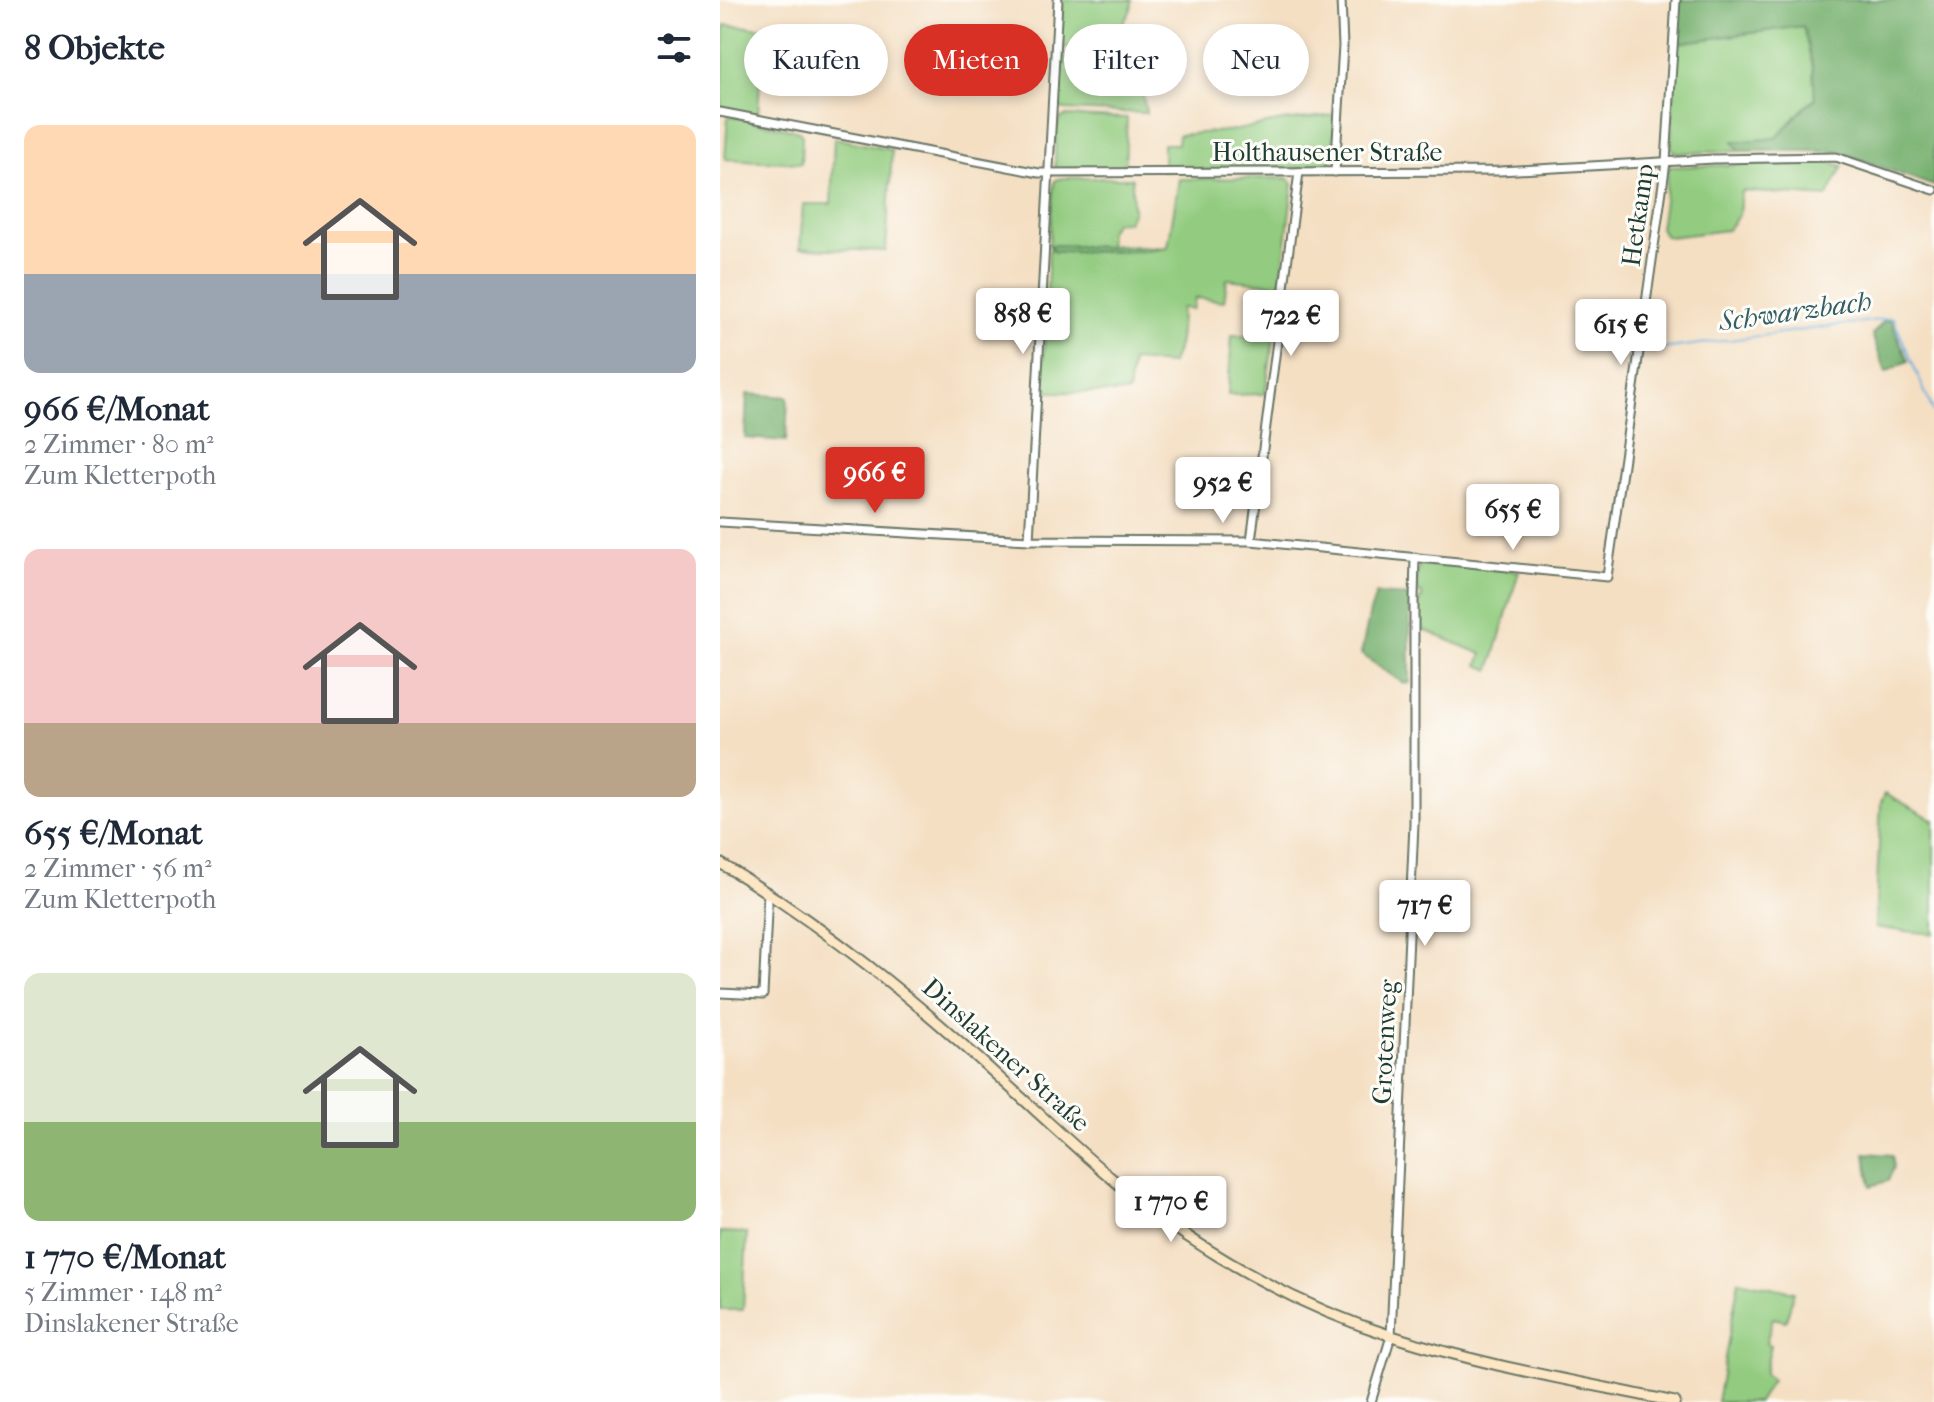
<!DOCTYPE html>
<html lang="de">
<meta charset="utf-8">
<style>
:root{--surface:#fff;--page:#f2f2f3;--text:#1f2937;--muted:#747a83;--accent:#d93025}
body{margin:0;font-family:"IM FELL French Canon",serif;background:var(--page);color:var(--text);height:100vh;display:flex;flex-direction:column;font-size:30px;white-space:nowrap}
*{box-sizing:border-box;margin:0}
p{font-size:26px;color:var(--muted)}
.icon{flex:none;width:44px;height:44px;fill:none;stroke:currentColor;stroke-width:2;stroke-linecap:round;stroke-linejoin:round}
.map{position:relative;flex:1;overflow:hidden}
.side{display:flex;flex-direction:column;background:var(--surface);width:720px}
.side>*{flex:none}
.top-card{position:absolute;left:24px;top:24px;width:760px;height:72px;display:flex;gap:16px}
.price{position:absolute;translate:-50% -68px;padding:0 18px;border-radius:8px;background:#fff;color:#222;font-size:26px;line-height:52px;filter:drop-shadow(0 2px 4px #0008)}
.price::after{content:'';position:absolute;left:50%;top:48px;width:24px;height:18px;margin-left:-12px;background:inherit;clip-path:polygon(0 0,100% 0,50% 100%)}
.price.active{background:var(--accent);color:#fff}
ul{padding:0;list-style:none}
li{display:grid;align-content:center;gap:16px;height:424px;padding:0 24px}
li span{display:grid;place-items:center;height:248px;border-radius:16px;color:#555}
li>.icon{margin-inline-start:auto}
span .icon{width:144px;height:144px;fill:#fffc;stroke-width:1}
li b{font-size:34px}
h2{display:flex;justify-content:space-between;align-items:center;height:96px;padding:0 24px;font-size:34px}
.tag{padding:0 28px;border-radius:36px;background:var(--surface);box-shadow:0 4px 12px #0003;font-size:28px;line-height:72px}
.tag.active{background:var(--accent);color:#fff}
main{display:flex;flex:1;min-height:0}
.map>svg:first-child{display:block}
</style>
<main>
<section class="side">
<h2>8 Objekte<svg class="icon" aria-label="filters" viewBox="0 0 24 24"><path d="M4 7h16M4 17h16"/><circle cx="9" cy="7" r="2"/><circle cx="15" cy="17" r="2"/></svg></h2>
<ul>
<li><span style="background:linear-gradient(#ffd9b3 60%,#9aa5b1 0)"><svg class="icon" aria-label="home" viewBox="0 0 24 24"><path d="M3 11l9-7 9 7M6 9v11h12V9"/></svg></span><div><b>966 €/Monat</b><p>2 Zimmer · 80 m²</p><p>Zum Kletterpoth</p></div></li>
<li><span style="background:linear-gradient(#f6c9c9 70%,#b9a48a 0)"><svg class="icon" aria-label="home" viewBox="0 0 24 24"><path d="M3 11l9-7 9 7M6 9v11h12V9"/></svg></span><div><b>655 €/Monat</b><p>2 Zimmer · 56 m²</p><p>Zum Kletterpoth</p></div></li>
<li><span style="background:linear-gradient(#dfe7d0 60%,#8fb573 0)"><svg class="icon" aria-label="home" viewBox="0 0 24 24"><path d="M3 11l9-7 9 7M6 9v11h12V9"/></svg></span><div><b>1 770 €/Monat</b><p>5 Zimmer · 148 m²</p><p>Dinslakener Straße</p></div></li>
</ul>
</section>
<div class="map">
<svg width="1214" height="1402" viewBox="0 0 1214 1402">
<rect width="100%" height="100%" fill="#fdfcf7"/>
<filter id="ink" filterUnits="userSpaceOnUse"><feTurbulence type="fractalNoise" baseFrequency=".0125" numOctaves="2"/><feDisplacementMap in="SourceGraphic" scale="16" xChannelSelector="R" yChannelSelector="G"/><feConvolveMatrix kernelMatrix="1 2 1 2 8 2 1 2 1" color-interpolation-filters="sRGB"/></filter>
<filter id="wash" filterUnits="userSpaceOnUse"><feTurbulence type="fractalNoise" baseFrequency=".006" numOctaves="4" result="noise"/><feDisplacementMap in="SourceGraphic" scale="32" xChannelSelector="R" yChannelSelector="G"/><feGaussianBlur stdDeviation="1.8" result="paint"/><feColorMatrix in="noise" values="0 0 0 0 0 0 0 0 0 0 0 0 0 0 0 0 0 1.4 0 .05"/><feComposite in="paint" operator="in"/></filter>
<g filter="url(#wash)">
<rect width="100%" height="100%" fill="#f4dfc3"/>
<g fill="#93cc80" stroke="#59845a" stroke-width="2">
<path d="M342,0h70c1,17 -11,16 -9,33 -20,10 -40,17 -62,14l-1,-5z"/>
<polygon points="5,25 43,28 38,115 1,107"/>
<polygon points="1083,26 1093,68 1095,99 1083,109 1056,138 1014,142 1020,151 958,153 953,151 951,146 956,43"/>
<polygon points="416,54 426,113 344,110 340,108 336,99 339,60 342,57"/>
<polygon points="616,115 612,157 609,167 443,171 443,144 457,144 458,135 517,130 562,121"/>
<polygon points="8,116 79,131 82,136 81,163 5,159"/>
<polygon points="347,116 407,118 405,170 337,170 335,166 336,130 340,118"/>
<polygon points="114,138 172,150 166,251 80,248 83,204 111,204"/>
<polygon points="1108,162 1123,166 1107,197 1021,191 1019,215 1007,230 949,237 945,236 940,228 949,167"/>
<polygon points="344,178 412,178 413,211 408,221 395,222 389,231 388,247 329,245 334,182 338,179"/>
<path d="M566,178l4,2 3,4 -12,101 -54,-6 -3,22 -29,-3 -2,11 -12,-1c-1,20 0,39 -10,56l-39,-3 -4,32 -80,-1 -6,-1 7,-141 4,-1 1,3 90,-1 24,-4 11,-68z"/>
<polygon points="512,335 554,337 545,394 508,395"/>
<path d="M703,562l96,9 -29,99 -12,-5 4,-11 -63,-26v-28l3,-1v-6h-3c-3,-10 -4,-24 4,-31z"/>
<polygon points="1165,793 1214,820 1214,934 1155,928 1161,802"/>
<polygon points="0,1232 27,1233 23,1310 0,1310"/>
<polygon points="1019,1280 1074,1292 1066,1321 1053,1318 1046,1343 1051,1345 1044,1374 1052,1380 1038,1402 997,1402"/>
</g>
<g fill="#76b06e" stroke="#4a7651" stroke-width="2">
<polygon points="959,0 1214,0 1214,186 1120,152 1087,151 1020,151 1013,142 1056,138 1083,109 1095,99 1093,68 1083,26 956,43"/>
<polygon points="329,245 387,247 388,245 448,248 424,251 334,252"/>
<polygon points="1171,320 1188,361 1166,372 1152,335 1164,321"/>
<polygon points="27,394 68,397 66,441 25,438"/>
<polygon points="656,594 690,596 690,682 688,684 683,683 641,654 650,612"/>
<polygon points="1145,1153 1172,1155 1174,1167 1168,1181 1151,1186"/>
</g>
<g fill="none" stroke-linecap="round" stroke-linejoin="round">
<polyline stroke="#64aedc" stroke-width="2" points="927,351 1173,318 1214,413"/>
</g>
</g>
<g filter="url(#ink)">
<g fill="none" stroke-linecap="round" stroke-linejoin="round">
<defs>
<g id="minor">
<polyline points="0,112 319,173 780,171 994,159 1116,157 1214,190"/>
<polyline points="615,172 623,46 621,0"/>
<polyline points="0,522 309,540 531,541 887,577 946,162 956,0"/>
<polyline points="309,540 338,0"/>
<polyline points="531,541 579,172"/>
<polyline points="0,993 43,995 48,892"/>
<polyline points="651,1402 671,1336 694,824 694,599 695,557"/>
</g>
<path id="secondary" d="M0,863c103,62 194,136 282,217 60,54 118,111 185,156 63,42 133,77 205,100 92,30 189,46 283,66"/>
</defs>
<use href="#minor" stroke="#6a7666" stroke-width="11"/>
<use href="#secondary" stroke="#6a7666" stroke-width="13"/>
<use href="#minor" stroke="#fff" stroke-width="7"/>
<use href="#secondary" stroke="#fce6c4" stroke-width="9"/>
</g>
</g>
<g text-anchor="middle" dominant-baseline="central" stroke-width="6" stroke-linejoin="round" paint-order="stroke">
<g font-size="26" fill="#1f3d34" stroke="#fdfcf7">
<text x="607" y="152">Holthausener Straße</text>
<text transform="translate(918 215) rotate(-82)">Hetkamp</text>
<text transform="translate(665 1042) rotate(-87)">Grotenweg</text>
<text transform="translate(286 1055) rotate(42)">Dinslakener Straße</text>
</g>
<g font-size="28" font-style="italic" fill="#345f66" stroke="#fdfcf7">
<text transform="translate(1075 311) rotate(-8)">Schwarzbach</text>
</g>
</g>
</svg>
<b class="price" style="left:303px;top:356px">858 €</b>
<b class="price" style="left:571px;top:358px">722 €</b>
<b class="price" style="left:901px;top:367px">615 €</b>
<b class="price active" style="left:155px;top:515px">966 €</b>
<b class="price" style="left:503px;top:525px">952 €</b>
<b class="price" style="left:793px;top:552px">655 €</b>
<b class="price" style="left:705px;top:948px">717 €</b>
<b class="price" style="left:451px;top:1244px">1 770 €</b>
<div class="top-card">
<a class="tag">Kaufen</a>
<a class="tag active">Mieten</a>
<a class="tag">Filter</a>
<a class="tag">Neu</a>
</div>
</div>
</main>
